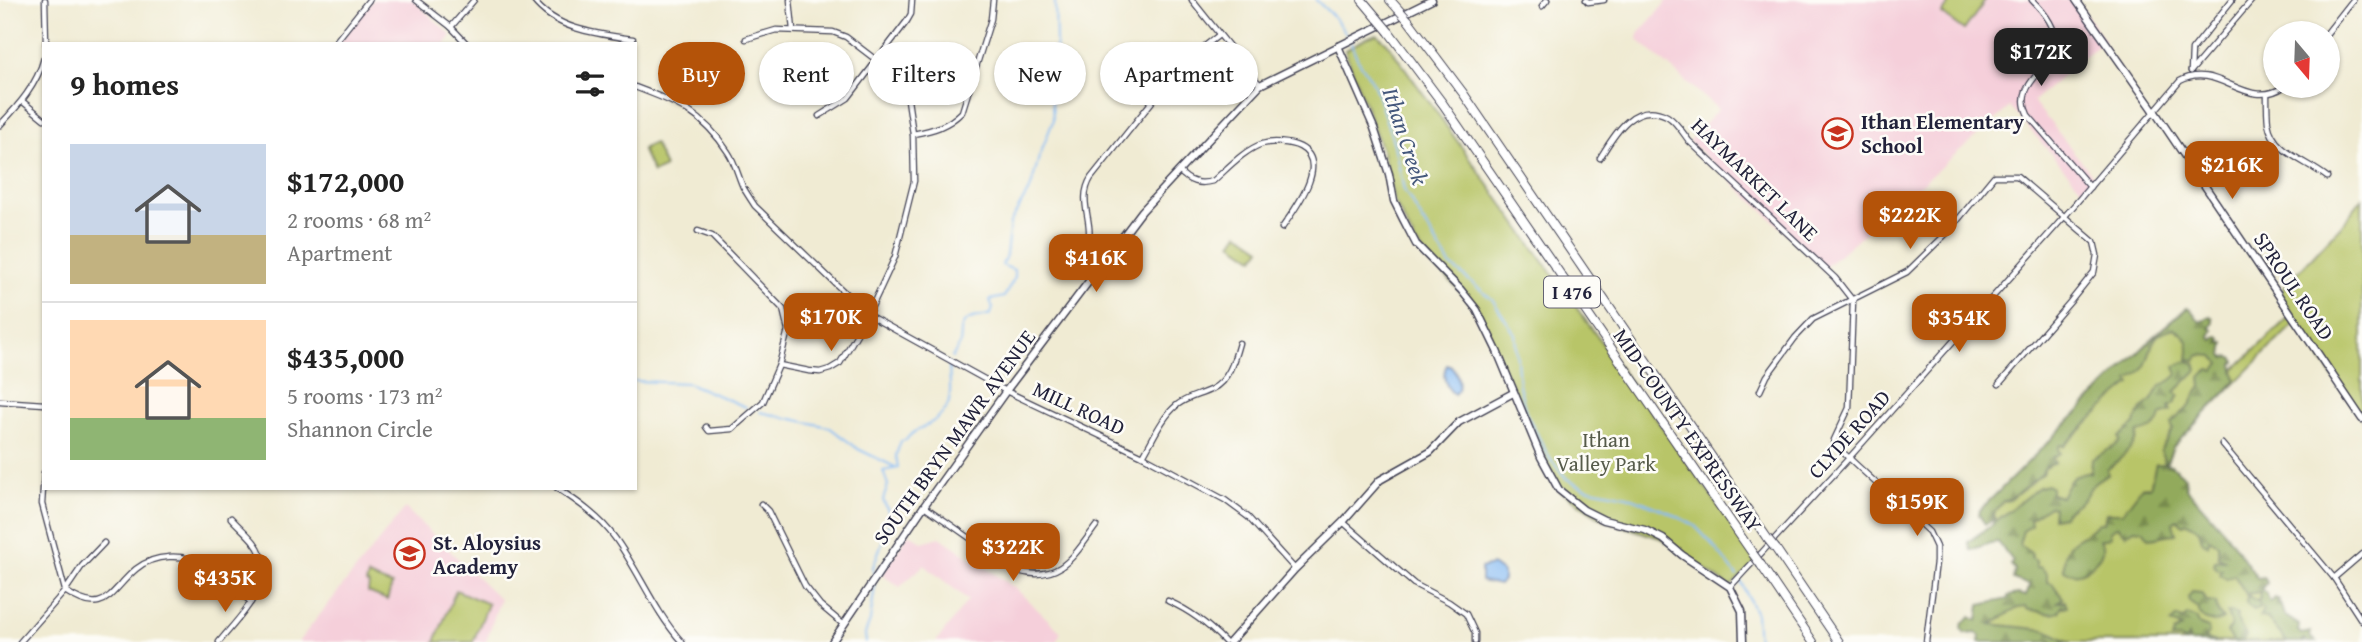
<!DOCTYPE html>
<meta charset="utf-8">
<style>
:root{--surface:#fff;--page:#f2f2f2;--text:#222;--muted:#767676;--line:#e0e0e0;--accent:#b45309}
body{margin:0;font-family:"Gentium Book Plus",serif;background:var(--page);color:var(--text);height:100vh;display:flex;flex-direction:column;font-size:26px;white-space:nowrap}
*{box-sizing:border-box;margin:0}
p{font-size:23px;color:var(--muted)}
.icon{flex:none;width:38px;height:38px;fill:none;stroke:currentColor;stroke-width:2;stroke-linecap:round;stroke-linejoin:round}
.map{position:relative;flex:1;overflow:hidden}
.drawer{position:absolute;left:42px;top:42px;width:595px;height:448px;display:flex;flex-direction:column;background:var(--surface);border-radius:0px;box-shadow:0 2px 5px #0004}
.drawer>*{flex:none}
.top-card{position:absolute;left:658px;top:42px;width:665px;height:63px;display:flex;gap:14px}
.needle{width:46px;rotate:161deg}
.tools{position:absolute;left:2263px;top:21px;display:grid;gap:14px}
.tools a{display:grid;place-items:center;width:77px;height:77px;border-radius:50%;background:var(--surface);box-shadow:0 2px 5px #0004;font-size:35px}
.price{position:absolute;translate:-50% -60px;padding:0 16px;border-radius:14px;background:var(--accent);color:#fff;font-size:23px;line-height:46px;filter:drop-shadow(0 2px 4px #0008)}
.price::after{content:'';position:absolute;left:50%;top:42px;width:21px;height:16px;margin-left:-10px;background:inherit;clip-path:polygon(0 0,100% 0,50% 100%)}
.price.selected{background:#222;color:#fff}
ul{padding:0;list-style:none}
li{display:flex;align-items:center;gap:21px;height:175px;padding:0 28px}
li+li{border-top:2px solid var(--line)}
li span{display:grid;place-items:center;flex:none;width:196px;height:140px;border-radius:0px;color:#555}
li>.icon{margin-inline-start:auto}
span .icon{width:84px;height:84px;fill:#fffc;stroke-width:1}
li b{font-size:30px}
h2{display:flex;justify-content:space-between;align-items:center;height:84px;padding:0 28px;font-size:30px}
.chip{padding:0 24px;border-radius:32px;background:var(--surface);box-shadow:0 2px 5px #0004;font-size:24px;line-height:63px}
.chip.selected{background:var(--accent);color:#fff}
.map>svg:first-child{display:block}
</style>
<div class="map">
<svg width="2362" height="642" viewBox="0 0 2362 642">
<defs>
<pattern id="forest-firs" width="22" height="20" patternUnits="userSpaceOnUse" patternTransform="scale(1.75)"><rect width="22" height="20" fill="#92aa5c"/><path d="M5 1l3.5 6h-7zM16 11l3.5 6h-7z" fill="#778a4d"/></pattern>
</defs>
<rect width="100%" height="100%" fill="#fdfcf7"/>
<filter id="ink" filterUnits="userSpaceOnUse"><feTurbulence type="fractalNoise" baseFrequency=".0143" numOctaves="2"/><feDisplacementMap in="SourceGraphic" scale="14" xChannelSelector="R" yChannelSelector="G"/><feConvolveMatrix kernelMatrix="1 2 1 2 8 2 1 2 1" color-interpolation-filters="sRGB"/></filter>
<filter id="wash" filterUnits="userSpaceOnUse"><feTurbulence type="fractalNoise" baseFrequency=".00686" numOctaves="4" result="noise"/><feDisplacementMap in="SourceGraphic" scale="28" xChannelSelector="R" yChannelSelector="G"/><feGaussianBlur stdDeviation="1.57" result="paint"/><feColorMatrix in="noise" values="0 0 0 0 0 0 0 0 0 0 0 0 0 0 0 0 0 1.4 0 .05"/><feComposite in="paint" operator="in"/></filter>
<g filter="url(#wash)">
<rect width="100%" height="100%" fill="#f0ebd3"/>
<g fill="#f5cfda">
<polygon points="373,0 413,0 452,36 445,44 338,44"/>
<polygon points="1668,0 2076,0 2104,40 2033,101 2094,177 2083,190 2010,107 1824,268 1689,141 1718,109 1638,40 1639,33"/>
<polygon points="405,508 500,599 486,642 298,642"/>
<polygon points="909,533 922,542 940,537 1015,588 1061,632 1056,642 936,642 968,600 924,565 900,587 882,575"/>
</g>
<g fill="#b8c567" stroke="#6d7451" stroke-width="2">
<polygon points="1952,0 1983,0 1985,1 1964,30 1942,14"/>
<polygon points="1377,34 1387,43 1758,561 1730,587 1663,539 1604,520 1559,490 1477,310 1416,244 1394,201 1383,153 1345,50 1366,38"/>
<polygon points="654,143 665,167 653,173 642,149"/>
<polygon points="2362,199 2362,419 2296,322 2173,446 2166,464 2295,642 1982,642 1984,619 2034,592 1987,504 2163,328 2187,308 2231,373 2292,314 2280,296 2283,288 2340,227"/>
<polygon points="1239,233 1261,248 1254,258 1232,243"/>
<polygon points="368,576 392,585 387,600 368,592 369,584 366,583"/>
<polygon points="456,590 488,604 473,642 435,642"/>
</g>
<g fill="url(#forest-firs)" stroke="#5a664c" stroke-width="2">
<path d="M2187,308l5,3 8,11 10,-6 3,2v4l-3,6 3,2 -3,6 3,4 5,-4 4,4 -2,3h5l-2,13 2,2 5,-1 4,2 2,3 -3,2 3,17 -63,66 -7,17 5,1 14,12 1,11 40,45 31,45 7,-1 3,6 -6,6 5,4 4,10 5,-5 4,2 -2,3 3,1 4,11 15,10 -1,6 3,3 10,-2 -1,5 6,5h-8l-4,-3 -2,1 2,2h-17l-20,-24 -8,-1 4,-7 -3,-4 -2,3 -4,1 -8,-6 1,-9 12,7 1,-10 -14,2 -12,-19 -7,4 -7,-4 2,-5h-4l-4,-5 1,-4 9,-1 -6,-3v-13l-9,-5 -1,6 -6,-4 -3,-11 -12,-7 -4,2 -6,-6 -4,3 3,12c-9,0 -18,3 -27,4l-6,-8 -9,-1 -8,6 -8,-9 -8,5 1,5 -4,3h-7l4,9c-7,15 -23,33 -40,22 -1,-33 15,-29 35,-47h5l2,-10h16l20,-26h8l6,-23h9l-4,-14 12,-20 -2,-6c6,-8 17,-14 21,-22 3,-6 4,-10 9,-15l-1,-10 9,-7 5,1 6,-8 -6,-7 -15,-1 -2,5 -9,-1c3,-17 0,-22 -14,-31 -30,7 -19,27 -32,42 -3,4 -9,7 -13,10l2,4c-25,18 -45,42 -67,62l-4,-1 -2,4 2,4 -8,5 3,5 -11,5 -2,6 -32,26 -7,1 -11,15 4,5 43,-34 8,-2 4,2v7l10,3c10,-20 9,-21 30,-25l1,-13 23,-13 5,-5 -1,-4 16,-13c2,-11 8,-16 16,-23 3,-4 5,-10 9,-14 6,-5 12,-6 17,-13l-2,-8 13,-5 7,2 2,7 -22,22 4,3 -5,9 -5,3 2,4 -10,4c-1,11 -13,16 -23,18 -3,16 -20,27 -31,37l1,5c-19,7 -15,12 -26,25 -6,6 -14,8 -19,16l-10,2 1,-11 -5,-1 -19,13 1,7 -8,5 -4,13c4,6 10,5 13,11l-1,3 5,3v7l5,-1 6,7v8l5,1 11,15 -5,4 7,-1 2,5 -3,1 -2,-2 -3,7c-12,5 -20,-3 -31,-2l-2,-3 -8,1 -27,16 55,6 24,12h-91l1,-6 -3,-3 -12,1 -4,-5 2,-6 8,-6 7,4 2,-16 28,-6v-3l10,-2 8,2 4,-11 -17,-6 2,-10 -4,-4 2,-4 -15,-19 -8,1 -19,7 -3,-8c9,-7 18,-12 26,-19l-2,-3 -7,4 -6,-9 1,-5 183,-182z"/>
<polygon points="2192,592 2201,593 2207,602 2216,603 2218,612 2223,619 2215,623 2204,619 2199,613 2199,609 2189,602 2188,598"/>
<polygon points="2231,612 2237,615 2236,618 2246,636 2243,642 2234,642 2227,633 2231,625 2227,613"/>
<polygon points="2187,615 2197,619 2198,624 2208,628 2209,634 2205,638 2215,642 2190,642 2188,636 2185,642 2179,638 2172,639 2174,633 2182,627 2170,623 2177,617 2183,620"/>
</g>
<g fill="#86bbf4" stroke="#546e98" stroke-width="2">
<path d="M1447,365h3c7,7 10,15 8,25l-4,4c-8,-6 -13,-19 -7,-29z"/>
<polygon points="1492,565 1503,573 1503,580 1499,585 1481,581 1481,568"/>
</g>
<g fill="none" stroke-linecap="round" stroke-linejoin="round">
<g stroke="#86bbf4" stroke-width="2">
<polyline points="1316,0 1333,16 1349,38"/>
<polyline points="1351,43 1357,58 1374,84 1394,144 1404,190 1450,265 1492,299 1515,334 1519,385 1526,413 1550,459 1567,479 1585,488 1627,496 1669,512 1695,526 1714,546 1737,576"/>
<path d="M952,358c2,-4 6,-10 8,-15 2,-9 -2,-19 10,-24 7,-3 14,-2 21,-5l2,-6 -3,-8 14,-3 10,-18v-9l-12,-5 4,-10 4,-32 21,-36 8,-30 14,-36 -2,-39 5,-40 -1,-42"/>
<polyline points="635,381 688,383 746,407"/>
<polyline points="760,412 829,427 858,449 897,468"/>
<path d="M898,468l-2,-13 5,-14 5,-1c6,-9 13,-10 23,-16 29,-17 20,-34 20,-61"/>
<polyline points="874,576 873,567 891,518 883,500 888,485 883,471 898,468"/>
<polyline points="1740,580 1756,614 1758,642"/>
<polyline points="866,642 865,634 870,621 875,585"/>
</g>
</g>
</g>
<g filter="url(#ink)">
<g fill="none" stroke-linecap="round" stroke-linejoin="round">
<defs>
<g id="street">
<polyline points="45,0 46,44"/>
<polyline points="416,0 451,27 467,44"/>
<path d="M533,0c23,30 64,34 100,39"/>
<polyline points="790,0 793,30"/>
<polyline points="1192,0 1260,85"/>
<polyline points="1586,0 1588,2 1604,0"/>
<path d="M2032,0c64,63 -27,70 -4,115l62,72"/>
<polyline points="1542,6 1547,0"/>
<polyline points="451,27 474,0"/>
<polyline points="2327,33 2353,0"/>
<polyline points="746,39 776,30 833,32 846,37 901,79 907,93 913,134 914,181 895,257 868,315 840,363 830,369 820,372 809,371 779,365"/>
<polyline points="334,44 369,0"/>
<polyline points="2191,71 2252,0"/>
<polyline points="2191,71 2192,50 2232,0"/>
<path d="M635,87c42,16 67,25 93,65 7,10 10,24 15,35 4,7 8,13 12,19l113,109 138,76 137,65 82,44 23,17 47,52"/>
<path d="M2267,95c0,9 0,19 1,28 5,30 38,37 59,54"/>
<polyline points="22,101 44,119"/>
<polyline points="819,116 848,98 907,21 911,14 912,0"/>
<path d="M0,125c19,-20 37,-40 44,-67"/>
<path d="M913,134c20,-4 34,-7 49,-22l29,-93 2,-19"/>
<path d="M1600,158c14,-23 34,-59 67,-42 9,5 16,17 22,25l146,137 18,23 -4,107 -15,32 1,5 94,87 7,15v15l-10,80"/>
<path d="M1179,171c10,11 20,14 34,10 14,-12 31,-31 49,-37 10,-3 28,-2 38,3 31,16 -6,63 -18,81"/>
<polyline points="698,231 712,236 783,309 788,330 779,365 763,402 732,429 709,431 706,427"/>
<path d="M1064,267c50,-27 7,-57 27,-89l91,-114 37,-29"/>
<polyline points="1760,391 1767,376 1795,338 1813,319 1907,272 1947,233 1994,176 2017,176 2094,242 2097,255 2094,272 2070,302 1999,384"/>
<polyline points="0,401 44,404"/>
<polyline points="2222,444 2334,578 2362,621"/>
<path d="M1143,456c10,-17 19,-39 34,-51 10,-8 23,-10 35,-16 17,-9 22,-28 27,-46"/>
<polyline points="44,473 42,504 65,590"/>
<path d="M557,488c21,14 43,29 58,50 24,33 39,73 67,104"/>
<polyline points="761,504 768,511 805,586 820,605 844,625"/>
<path d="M924,506l93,65c43,12 56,-14 79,-45"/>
<polyline points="1343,522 1414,584 1449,602 1466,614 1475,633 1475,642"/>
<polyline points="2334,578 2362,554"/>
<path d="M1730,587l119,-129 216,-242 115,-135c39,-21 66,32 105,5"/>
<path d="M65,591c41,27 44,1 71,-22 18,-15 48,-16 68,-4 17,9 32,25 47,37"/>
<path d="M1168,601c23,10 40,23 57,41"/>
<polyline points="20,642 65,591 82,566 104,543"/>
<path d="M219,642c21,-26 63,-65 35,-100 -7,-9 -16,-16 -23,-24"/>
</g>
<g id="secondary">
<polyline points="2076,0 2155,112 2362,419"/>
<polyline points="1338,46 1374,128 1389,174 1394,201 1403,219 1416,244 1461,290 1477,310 1497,351 1541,457 1559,490 1584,510 1604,520 1645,530 1663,539 1682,555 1730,587 1742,611 1743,642"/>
<polyline points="832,642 924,506 1006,391 1142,211 1179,171 1260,85 1432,0"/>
<polyline points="1230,642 1295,569 1343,522 1380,480 1430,452 1459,422 1513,393"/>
</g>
<g id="highway">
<polyline points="1362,0 1378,19"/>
<polyline points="1390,0 1398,9"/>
<polyline points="1408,20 1463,93 1767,538"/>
<polyline points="1389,32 1443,104 1753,554"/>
<polyline points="1776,549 1839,642"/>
<polyline points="1761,565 1813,642"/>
</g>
</defs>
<use href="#street" stroke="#414052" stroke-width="7"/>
<use href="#secondary" stroke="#414052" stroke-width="9"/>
<use href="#highway" stroke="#414052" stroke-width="10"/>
<use href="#street" stroke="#fff" stroke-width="4.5"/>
<use href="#secondary" stroke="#fff" stroke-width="6"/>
<use href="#highway" stroke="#fff" stroke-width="8"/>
<defs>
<g id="highway-bridge">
<polyline points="1398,9 1408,20"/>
<polyline points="1378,19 1389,32"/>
<polyline points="1767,538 1776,549"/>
<polyline points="1753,554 1761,565"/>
</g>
</defs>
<use href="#highway-bridge" stroke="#414052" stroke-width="10" stroke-linecap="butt"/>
<use href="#highway-bridge" stroke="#fff" stroke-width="8"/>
</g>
</g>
<defs>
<symbol id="school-ring" viewBox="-11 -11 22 22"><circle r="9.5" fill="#fdfcf7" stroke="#c8321e" stroke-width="1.5"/><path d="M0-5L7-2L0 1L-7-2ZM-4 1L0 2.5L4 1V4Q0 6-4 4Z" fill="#c8321e"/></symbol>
</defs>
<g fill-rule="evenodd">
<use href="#school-ring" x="1820" y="116" width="35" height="35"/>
<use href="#school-ring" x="392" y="536" width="35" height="35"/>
</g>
<g text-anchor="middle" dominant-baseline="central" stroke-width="5" stroke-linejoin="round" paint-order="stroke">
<rect fill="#fdfcf7" stroke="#646373" stroke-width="2" x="1544" y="276.5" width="56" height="31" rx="5"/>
<g font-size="19" font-weight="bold" fill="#22223b">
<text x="1572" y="292">I 476</text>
</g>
<g font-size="21" font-weight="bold" fill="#22223b" stroke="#fdfcf7" text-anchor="start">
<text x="1861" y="121">Ithan Elementary<tspan x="1861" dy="24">School</tspan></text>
<text x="433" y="542">St. Aloysius<tspan x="433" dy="24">Academy</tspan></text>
</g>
<g font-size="21" fill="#22223b" stroke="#fdfcf7">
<text transform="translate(1755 179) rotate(44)">HAYMARKET LANE</text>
<text transform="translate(2294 286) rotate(56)">SPROUL ROAD</text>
<text transform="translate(1079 408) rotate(25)">MILL ROAD</text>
<text transform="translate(1688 430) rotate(55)">MID-COUNTY EXPRESSWAY</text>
<text transform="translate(1849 434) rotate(-48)">CLYDE ROAD</text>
<text transform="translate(954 437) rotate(-54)">SOUTH BRYN MAWR AVENUE</text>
</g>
<g font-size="21" fill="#565b4a" stroke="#fdfcf7">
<text x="1606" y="439">Ithan<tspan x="1606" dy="24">Valley Park</tspan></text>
</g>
<g font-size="23" font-style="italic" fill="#45587c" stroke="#fdfcf7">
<text transform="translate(1406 136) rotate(72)">Ithan Creek</text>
</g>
</g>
</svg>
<div class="tools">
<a><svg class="needle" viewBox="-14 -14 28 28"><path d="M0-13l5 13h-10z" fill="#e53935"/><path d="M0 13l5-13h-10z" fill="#767676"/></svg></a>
</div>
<b class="price selected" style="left:2041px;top:88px">$172K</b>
<b class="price" style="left:2232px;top:201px">$216K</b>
<b class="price" style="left:1910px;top:251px">$222K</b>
<b class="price" style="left:1096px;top:294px">$416K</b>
<b class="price" style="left:831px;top:353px">$170K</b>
<b class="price" style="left:1959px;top:354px">$354K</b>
<b class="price" style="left:1917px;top:538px">$159K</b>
<b class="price" style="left:1013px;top:583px">$322K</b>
<b class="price" style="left:225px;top:614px">$435K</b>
<div class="top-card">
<a class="chip selected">Buy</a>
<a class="chip">Rent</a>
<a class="chip">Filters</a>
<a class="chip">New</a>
<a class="chip">Apartment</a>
</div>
<section class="drawer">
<h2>9 homes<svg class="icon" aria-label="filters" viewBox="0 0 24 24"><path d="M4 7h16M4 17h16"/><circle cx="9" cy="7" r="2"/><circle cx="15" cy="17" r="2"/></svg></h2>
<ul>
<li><span style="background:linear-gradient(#c9d6e8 65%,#c2b280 0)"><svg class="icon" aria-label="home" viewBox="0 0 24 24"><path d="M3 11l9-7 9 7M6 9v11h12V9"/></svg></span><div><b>$172,000</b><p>2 rooms · 68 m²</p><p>Apartment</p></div></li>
<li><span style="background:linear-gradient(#ffd9b3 70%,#8fb573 0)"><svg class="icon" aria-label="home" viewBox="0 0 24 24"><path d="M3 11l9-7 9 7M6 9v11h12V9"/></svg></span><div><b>$435,000</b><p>5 rooms · 173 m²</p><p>Shannon Circle</p></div></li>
</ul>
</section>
</div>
